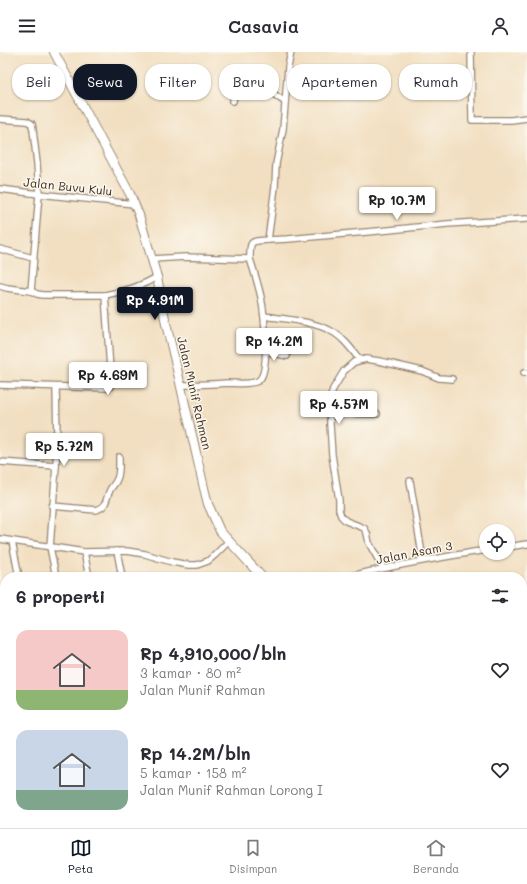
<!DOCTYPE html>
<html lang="id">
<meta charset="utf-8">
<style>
:root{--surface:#fff;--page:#f7f7f7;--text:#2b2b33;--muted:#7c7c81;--line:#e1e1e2;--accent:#111827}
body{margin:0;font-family:Mali,sans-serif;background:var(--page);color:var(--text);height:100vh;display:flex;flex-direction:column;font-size:15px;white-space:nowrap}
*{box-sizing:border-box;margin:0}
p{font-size:13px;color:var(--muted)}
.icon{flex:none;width:22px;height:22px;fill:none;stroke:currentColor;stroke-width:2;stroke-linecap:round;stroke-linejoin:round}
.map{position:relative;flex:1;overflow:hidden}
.panel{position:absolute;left:0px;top:520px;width:527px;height:256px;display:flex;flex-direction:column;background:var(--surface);border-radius:16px 16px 0 0;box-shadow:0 1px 3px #0004}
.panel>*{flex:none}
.hud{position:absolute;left:12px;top:12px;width:503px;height:36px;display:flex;gap:8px}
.buttons{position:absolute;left:479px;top:472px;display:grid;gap:8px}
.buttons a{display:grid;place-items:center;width:36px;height:36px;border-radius:50%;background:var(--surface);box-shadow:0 1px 3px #0004;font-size:20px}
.price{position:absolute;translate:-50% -34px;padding:0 9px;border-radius:4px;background:#fff;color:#222;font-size:13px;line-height:26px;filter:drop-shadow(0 1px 2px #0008)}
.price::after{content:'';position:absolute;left:50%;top:24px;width:12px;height:9px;margin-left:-6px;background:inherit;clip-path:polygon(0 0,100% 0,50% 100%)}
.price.selected{background:var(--accent);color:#fff}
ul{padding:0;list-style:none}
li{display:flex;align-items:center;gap:12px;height:100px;padding:0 16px}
li span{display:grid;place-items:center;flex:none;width:112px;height:80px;border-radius:12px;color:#555}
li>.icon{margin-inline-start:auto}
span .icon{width:48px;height:48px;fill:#fffc;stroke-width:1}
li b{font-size:17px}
h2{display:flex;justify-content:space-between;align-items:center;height:48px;padding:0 16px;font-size:17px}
.tag{padding:0 14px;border-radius:16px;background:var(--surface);box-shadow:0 1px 3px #0004;font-size:14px;line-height:36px}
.tag.selected{background:var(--accent);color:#fff}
header{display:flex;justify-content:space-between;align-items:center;height:52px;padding:0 16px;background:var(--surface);font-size:18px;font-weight:600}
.tabs{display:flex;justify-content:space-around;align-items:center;height:56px;border-top:1px solid var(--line);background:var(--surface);font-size:11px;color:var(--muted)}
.tabs a{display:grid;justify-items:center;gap:2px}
.tabs .selected{color:var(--accent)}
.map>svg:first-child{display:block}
</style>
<header><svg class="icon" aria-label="menu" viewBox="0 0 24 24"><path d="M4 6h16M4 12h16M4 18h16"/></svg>Casavia<svg class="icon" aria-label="person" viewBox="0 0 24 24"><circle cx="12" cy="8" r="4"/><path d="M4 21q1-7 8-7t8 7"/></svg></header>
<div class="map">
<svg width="527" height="776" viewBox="0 0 527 776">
<rect width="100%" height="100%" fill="#fbf7ec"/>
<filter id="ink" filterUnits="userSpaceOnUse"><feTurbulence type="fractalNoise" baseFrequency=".025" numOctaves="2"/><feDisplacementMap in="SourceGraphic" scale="8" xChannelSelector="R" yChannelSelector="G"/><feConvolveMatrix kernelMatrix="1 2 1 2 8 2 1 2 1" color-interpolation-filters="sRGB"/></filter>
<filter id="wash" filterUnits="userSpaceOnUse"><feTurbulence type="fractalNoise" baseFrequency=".012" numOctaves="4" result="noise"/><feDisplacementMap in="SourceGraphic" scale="16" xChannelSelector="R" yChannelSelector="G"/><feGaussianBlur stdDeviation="0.9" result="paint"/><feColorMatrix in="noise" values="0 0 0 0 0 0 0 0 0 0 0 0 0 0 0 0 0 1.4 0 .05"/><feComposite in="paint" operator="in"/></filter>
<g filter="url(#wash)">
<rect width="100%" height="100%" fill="#f2dfc1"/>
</g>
<g filter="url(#ink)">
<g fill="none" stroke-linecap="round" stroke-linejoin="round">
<defs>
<polyline id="lane" points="522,755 527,754"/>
<g id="street">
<polyline points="471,0 472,68 511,68 527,66"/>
<path d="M233,49c1,-4 1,-10 4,-13 11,-15 38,7 48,14"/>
<path d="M0,67l27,2 5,3 1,6 4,33 2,31 -8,97 6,3 6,1h62c17,-3 37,-9 52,-18"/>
<polyline points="0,137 39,142 134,152"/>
<polyline points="268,188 288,187 389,178 447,172 527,167"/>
<polyline points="0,197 33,206"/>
<path d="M152,207l33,-2 65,2c4,12 8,25 11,38 3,15 10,76 -3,84 -8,4 -23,2 -31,2 -16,1 -31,2 -46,2"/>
<path d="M250,207c0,-19 0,-18 18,-19l7,-53 1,-23 7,-35 5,-62 3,-15"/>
<polyline points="0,234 7,236 31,239"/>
<path d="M264,264c20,3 49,5 67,15 12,6 21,19 29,29"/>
<polyline points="266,299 287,304"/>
<polyline points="524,321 527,321"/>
<polyline points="0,333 107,336 110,335 111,332 105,243"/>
<polyline points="56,335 57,386 56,414 50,495 56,525"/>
<polyline points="330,362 340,361 377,362"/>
<polyline points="0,410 56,414"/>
<polyline points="410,429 423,508"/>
<path d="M52,454l44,4c12,-4 9,-10 14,-20 2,-4 6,-7 7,-11 3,-6 2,-15 2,-22"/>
<polyline points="0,487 84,500 127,499 145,502 172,510 189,513 197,513 208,509 215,503 229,489"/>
<polyline points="12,489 19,525"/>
<polyline points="508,495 527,492"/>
<polyline points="117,499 122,525"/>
<polyline points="84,500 89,525"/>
<polyline points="383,516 369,491 367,481 364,476 346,469 341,464 339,458 339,448 332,403 330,372 330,348 333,337 344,319 354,310 366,307 379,309 422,319 439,326 452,327"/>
<path d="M347,525c46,-12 92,-19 139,-27"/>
<polyline points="0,562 5,561"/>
<polyline points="0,603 4,622"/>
<polyline points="522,667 527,666"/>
<polyline points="0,716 5,715"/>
<polyline points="113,771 114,776"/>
<polyline points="363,771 363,776"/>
</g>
<g id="secondary">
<polyline points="54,0 130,142 139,163 157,225 166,272 176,313 204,436 208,452 220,479 262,525"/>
<polyline points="464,771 468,776"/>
</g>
</defs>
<use href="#lane" stroke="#968470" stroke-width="4.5"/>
<use href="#street" stroke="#968470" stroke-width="8"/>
<use href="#secondary" stroke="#968470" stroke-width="10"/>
<use href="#lane" stroke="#fff" stroke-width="2.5"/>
<use href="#street" stroke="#fff" stroke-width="5.5"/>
<use href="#secondary" stroke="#fff" stroke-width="8"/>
</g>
</g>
<g text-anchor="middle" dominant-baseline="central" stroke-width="3" stroke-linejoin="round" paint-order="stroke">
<g font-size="12" fill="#3b2a1e" stroke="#fbf7ec">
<text transform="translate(68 134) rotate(6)">Jalan Buvu Kulu</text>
<text transform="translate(195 341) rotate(77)">Jalan Munif Rahman</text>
<text transform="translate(414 500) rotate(-11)">Jalan Asam 3</text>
</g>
</g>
</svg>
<div class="buttons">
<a><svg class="icon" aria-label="locate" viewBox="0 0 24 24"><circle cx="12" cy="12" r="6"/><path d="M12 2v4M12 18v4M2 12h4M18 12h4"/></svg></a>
</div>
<b class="price" style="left:397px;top:169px">Rp 10.7M</b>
<b class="price selected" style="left:155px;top:269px">Rp 4.91M</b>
<b class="price" style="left:274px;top:310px">Rp 14.2M</b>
<b class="price" style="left:108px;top:344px">Rp 4.69M</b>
<b class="price" style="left:339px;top:373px">Rp 4.57M</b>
<b class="price" style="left:64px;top:415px">Rp 5.72M</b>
<div class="hud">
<a class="tag">Beli</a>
<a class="tag selected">Sewa</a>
<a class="tag">Filter</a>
<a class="tag">Baru</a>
<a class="tag">Apartemen</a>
<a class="tag">Rumah</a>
</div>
<section class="panel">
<h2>6 properti<svg class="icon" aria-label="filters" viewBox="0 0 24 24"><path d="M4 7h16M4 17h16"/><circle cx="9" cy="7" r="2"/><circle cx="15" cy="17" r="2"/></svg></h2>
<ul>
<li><span style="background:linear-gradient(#f6c9c9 75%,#8fb573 0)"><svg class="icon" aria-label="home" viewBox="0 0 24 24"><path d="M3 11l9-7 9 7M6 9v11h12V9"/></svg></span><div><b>Rp 4,910,000/bln</b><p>3 kamar · 80 m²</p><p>Jalan Munif Rahman</p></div><svg class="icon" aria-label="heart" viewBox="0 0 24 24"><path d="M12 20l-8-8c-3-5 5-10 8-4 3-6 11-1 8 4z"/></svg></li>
<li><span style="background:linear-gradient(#c9d6e8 75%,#7fa58c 0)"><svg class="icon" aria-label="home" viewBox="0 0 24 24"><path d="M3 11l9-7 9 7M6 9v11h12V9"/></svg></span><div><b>Rp 14.2M/bln</b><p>5 kamar · 158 m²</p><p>Jalan Munif Rahman Lorong I</p></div><svg class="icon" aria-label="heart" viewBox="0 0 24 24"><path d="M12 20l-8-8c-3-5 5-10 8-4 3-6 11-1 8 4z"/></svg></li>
</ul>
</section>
</div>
<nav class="tabs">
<a class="selected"><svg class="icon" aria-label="map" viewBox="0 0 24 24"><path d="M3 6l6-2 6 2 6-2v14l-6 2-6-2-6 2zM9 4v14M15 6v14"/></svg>Peta</a>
<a><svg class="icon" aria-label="saved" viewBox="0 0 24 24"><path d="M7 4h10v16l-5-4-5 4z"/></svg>Disimpan</a>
<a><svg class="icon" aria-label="home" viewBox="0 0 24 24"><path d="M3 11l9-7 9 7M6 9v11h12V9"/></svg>Beranda</a>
</nav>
